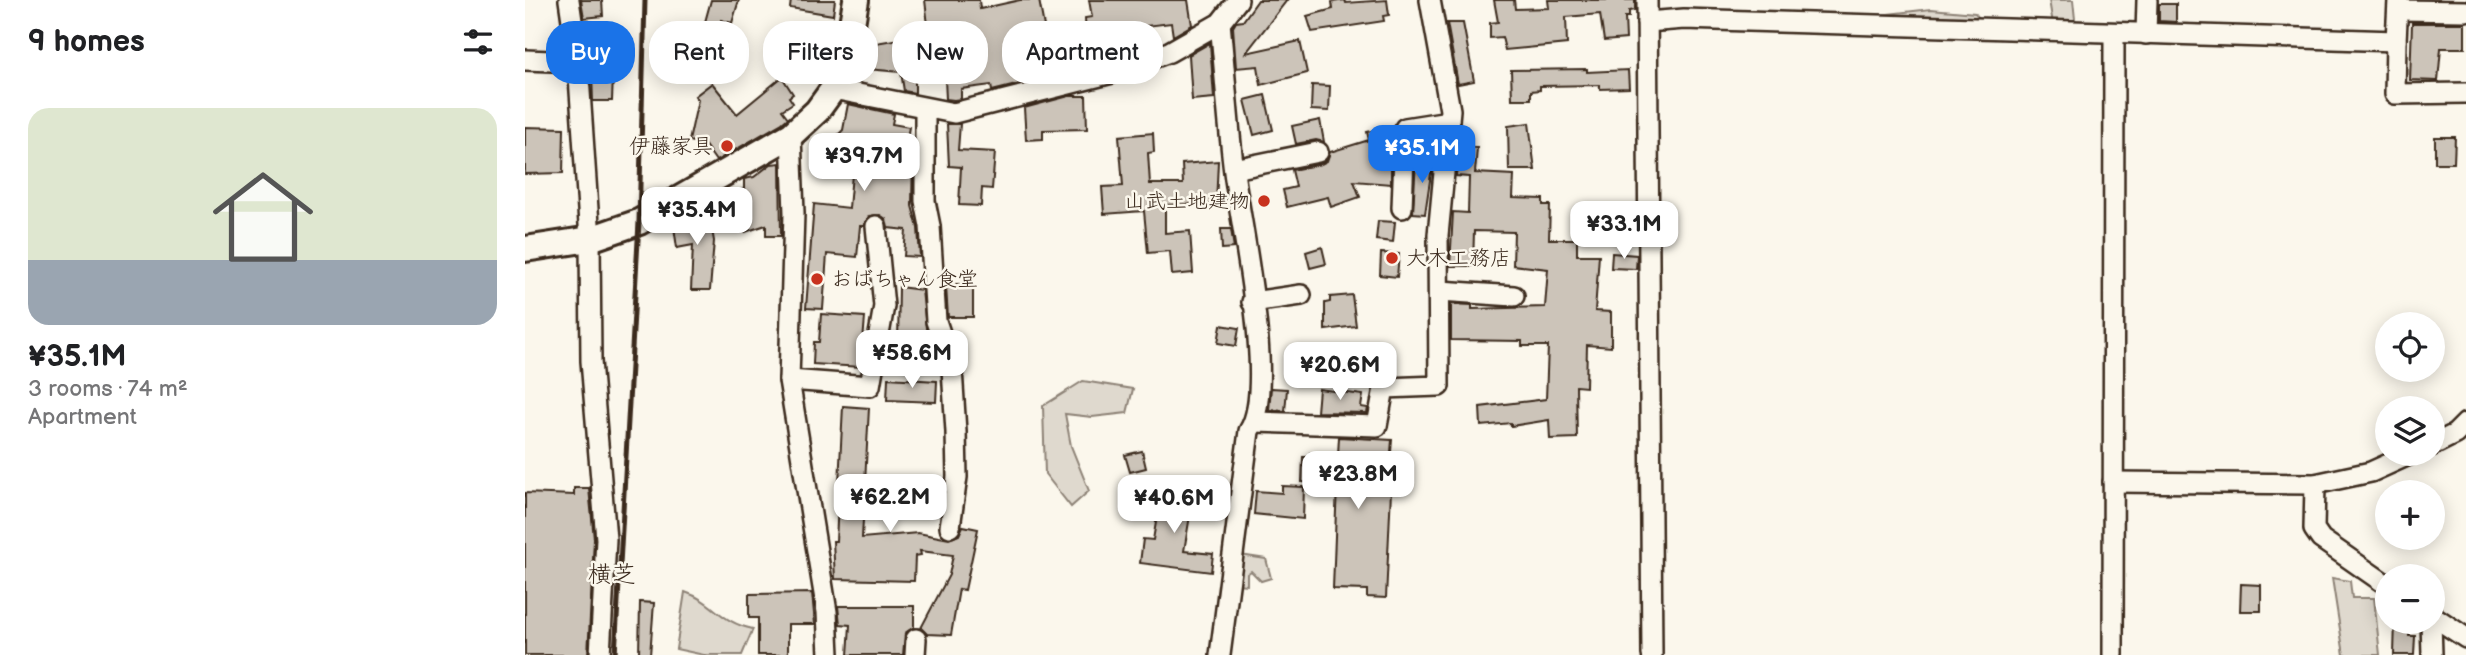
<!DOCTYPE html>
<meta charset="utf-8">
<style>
:root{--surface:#fff;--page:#f2f2f2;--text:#202124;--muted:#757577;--accent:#1a73e8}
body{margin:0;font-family:"Balsamiq Sans","Klee One",sans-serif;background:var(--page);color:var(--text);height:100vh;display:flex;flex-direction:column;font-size:26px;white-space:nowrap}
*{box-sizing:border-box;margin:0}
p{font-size:23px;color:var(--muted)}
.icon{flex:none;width:38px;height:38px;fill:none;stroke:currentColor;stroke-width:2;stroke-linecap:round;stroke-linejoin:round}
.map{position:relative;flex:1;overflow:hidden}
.panel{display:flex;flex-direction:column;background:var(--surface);width:525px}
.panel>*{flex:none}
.guide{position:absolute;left:21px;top:21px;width:665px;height:63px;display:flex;gap:14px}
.controls{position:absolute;left:1850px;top:312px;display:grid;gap:14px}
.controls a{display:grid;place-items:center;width:70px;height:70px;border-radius:50%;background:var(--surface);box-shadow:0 4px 18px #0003;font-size:35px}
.price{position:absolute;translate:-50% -60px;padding:0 16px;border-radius:14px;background:#fff;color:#222;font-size:23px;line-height:46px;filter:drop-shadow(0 2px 4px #0008)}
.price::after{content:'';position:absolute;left:50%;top:42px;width:21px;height:16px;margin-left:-10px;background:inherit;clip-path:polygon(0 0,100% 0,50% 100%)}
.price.active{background:var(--accent);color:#fff}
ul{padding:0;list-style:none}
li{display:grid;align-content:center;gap:14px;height:371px;padding:0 28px}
li span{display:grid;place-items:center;height:217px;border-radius:21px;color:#555}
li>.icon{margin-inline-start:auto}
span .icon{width:126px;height:126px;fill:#fffc;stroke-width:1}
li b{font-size:30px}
h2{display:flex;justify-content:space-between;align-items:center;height:84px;padding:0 28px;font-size:30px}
.chip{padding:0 24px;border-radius:28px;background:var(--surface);box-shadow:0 4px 18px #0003;font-size:24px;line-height:63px}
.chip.active{background:var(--accent);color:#fff}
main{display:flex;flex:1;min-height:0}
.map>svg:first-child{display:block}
</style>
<main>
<section class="panel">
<h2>9 homes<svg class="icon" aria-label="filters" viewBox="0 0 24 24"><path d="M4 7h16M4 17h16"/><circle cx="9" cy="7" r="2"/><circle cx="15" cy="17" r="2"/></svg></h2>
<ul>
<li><span style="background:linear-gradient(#dfe7d0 70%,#9aa5b1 0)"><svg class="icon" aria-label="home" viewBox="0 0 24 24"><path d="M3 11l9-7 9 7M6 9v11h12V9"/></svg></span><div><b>¥35.1M</b><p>3 rooms · 74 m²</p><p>Apartment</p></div></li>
</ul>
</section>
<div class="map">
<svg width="1941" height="655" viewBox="0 0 1941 655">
<rect width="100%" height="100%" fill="#fbf7ec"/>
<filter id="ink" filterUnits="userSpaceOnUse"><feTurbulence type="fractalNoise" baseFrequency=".0143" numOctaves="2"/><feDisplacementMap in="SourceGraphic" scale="14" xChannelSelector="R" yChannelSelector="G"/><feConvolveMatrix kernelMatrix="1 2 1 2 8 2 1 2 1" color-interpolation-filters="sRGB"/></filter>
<g filter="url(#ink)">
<g fill="#dfd9ce" stroke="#8d8276" stroke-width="2">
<polygon points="1524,0 1548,0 1551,29 1337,17 1406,9 1450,13 1457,22 1528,24"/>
<polygon points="558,381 608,389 602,413 567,417 540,414 546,446 564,491 546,507 520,474 518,406"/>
<polygon points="715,555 741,559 746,578 736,581 726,571 722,574 722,585 712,584"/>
<polygon points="1807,578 1825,581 1827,598 1849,598 1855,655 1819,655"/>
<path d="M160,592c30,10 34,30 68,37l-11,26h-38l-28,-6z"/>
</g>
<g fill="#ccc4b9" stroke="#3b2a1e" stroke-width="2">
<polygon points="56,0 77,0 78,16 59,18"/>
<polygon points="186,0 214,0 207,23 196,20 195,26 180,22"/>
<polygon points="266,0 310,0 308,15 265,8"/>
<polygon points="400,0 454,0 455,9 495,0 514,0 521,37 483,43 488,75 518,70 519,78 467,91 466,85 436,89 436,99 429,100 421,99 419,59 413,60 413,49 399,47 396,63 390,64 390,93 379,91 376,72 342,69 339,45 404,34"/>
<polygon points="564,0 663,0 667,25 648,36 646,23 595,29 598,56 562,60 560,18 567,17"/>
<polygon points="733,0 762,0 721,53 775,41 782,73 736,85 733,66 711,68 708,27 711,22 718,21"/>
<polygon points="820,0 821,3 862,0 864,15 858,16 859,21 787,32 782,16 808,9 807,2"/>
<polygon points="969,0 989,0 990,9 1024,8 1023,0 1110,0 1110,10 1104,11 1104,17 1100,17 1101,39 1079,41 1075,14 1041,17 1042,44 980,50 977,37 965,38 965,23 973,22"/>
<polygon points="1634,4 1651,4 1651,22 1634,21"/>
<polygon points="922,23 938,23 949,81 933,84"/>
<polygon points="1887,23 1940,23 1940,48 1916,48 1913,81 1885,80"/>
<polygon points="685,43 689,98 667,100 664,55"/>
<polygon points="172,48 195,55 186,81 164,74"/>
<polygon points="1062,69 1062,72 1103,70 1104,88 1075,89 1075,85 1015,86 1015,90 1006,91 1006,99 987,99 986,70"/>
<polygon points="67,75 88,75 87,101 68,101"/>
<polygon points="257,77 268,94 264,97 268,103 257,110 263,118 257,123 191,161 179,144 164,141 173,100 170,96 187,83 212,114"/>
<polygon points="787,85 805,86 804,111 786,110"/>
<polygon points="740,95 748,130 729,135 720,100"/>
<polygon points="544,96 561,96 562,129 518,130 518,139 501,140 499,108"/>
<polygon points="323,104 369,114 367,124 384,127 379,154 388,155 387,206 393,228 395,257 379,256 381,230 363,228 361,219 355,215 344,216 339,226 335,226 332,257 302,254 298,309 281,308 289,204 324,208 327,174 313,174 314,151 307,150 308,140 318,130"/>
<polygon points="795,120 799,142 791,140 771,144 767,126"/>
<polygon points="1004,123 1010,170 984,170 983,126"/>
<polygon points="422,124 435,124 433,150 470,152 467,189 457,188 456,206 434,205 436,167 424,166"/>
<polygon points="0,127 39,128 38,173 0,174"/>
<polygon points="860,128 866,161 866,184 829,181 835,197 806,207 803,197 762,207 758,190 771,187 767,170 796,164 802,161 805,152 844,140 842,132"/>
<polygon points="628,133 629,152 623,153 625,184 658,184 657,164 693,161 691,204 640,205 640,233 665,231 668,273 647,275 645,251 623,253 619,211 579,214 577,187 598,186 594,136"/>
<polygon points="1910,137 1930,137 1929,163 1910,163"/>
<polygon points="934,147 952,148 950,173 989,175 988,198 1018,199 1018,205 1025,205 1024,239 1052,239 1052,255 1074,255 1070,311 1086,312 1086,347 1062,345 1061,387 1051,386 1052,438 1025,439 1024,420 986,426 986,423 956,426 955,407 1021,399 1023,346 997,346 997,341 926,340 926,304 947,305 947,309 1020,307 1023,269 988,265 989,232 949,231 948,266 925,266 928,212 943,213 944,177 931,176"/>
<polygon points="891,159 908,160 900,214 888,213"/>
<polygon points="255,163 256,236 241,236 241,225 220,232 220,220 187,222 190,196 219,189 219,179 229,177 246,164"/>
<polygon points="184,213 189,241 185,290 166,290 168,245 152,248 148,220"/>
<polygon points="853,221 870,222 868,242 851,240"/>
<polygon points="696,229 706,229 709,248 697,249"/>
<polygon points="797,247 801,264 785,268 781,252"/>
<polygon points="856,253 874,254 872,277 855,275"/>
<polygon points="1087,253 1112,255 1111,269 1086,268"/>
<polygon points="431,284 448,284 448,317 423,317 421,286 431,287"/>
<polygon points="374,287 397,290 403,347 373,345"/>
<polygon points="827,295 831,326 800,330 800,303 805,302 805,297"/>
<polygon points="296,314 340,317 336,367 288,364 289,342 294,342"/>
<polygon points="696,325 714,328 711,346 693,343"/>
<polygon points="363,378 412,381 411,402 362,400"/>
<polygon points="746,388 762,389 760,411 744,410"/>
<polygon points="794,389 838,395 836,407 843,408 842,413 792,412"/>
<polygon points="318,406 344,408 337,538 393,533 424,539 434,535 438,526 453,529 440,590 434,589 426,635 402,634 396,628 424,575 428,555 395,551 396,555 390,556 389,581 310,579 308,541 311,541"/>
<polygon points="814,437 867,440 864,476 868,476 869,491 866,491 861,598 842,597 842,590 808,589 812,484 777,482 778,457 785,457 785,453 813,455"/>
<polygon points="617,451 621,468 605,472 600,455"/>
<polygon points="757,486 779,487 778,519 729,514 731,491 757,493"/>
<polygon points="637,487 669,492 659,551 688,554 686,572 615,563 618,539 628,540"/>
<polygon points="49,488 64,488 69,539 63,655 0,655 0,493 49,495"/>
<polygon points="1716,584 1736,585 1736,611 1715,611"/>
<polygon points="287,593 290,624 263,624 263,655 233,655 233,618 224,618 224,594"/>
<polygon points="115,602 129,603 125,655 114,655"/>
<polygon points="313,606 389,606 389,627 380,633 378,655 323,655 325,625 315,624"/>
<polygon points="1870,621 1885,621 1884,636 1890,636 1889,655 1869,655"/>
</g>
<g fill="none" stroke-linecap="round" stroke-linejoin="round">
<defs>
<g id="minor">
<polyline points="44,0 53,62 65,239 66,361 81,539 75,655"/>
<polyline points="1122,0 1127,655"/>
<polyline points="1873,10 1941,11"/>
<polyline points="1122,22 1159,19 1871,41 1873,0"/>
<polyline points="1621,34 1622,0"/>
<polyline points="1871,41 1870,94 1941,93"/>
<polyline points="0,60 53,62"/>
<polyline points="308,89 429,113 587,73 644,52 695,23 713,0"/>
<polyline points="400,110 400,201 405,226 411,321 427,369 431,432 432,477 425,527"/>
<polyline points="266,135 269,213 264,380 302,612 304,655"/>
<polyline points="709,169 793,152"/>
<polyline points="877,208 880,128 924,121"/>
<polyline points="915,291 989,296"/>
<polyline points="727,302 776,295"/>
<polyline points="264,380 345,386 359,306 351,226"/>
<polyline points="730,422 852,426 859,388 914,386 913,235 925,110 905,0"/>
<polyline points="1908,445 1930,434 1941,423"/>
<polyline points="1588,482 1790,484 1846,472 1888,453"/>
<polyline points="1790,484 1789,529 1796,539 1862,585"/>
<polyline points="1908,616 1941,638"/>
<polyline points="1906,621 1907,655"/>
<polyline points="390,655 391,639"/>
<path d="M695,655l29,-224c28,-43 -8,-204 -15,-259 -6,-49 -9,-100 -14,-149"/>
<polyline points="1588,655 1589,34"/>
</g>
<polyline id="major" points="0,249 65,239 114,222 266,135 292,111 308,89 323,48 331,0"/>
</defs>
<use href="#minor" stroke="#3b2a1e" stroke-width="24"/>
<use href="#major" stroke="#3b2a1e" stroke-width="30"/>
<use href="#minor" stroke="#fbf7ec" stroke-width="19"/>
<use href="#major" stroke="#fbf7ec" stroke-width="24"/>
<polyline stroke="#3b2a1e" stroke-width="5" points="90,655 114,222 120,0"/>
</g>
</g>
<g fill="#c8321e" stroke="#fbf7ec" stroke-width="2.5">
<circle cx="202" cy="146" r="7"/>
<circle cx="739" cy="201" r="7"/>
<circle cx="867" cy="258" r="7"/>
<circle cx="292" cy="279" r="7"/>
</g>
<g text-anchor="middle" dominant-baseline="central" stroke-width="5" stroke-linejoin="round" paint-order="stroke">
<g font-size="21" fill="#3b2a1e" stroke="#fbf7ec" text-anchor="end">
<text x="188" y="146">伊藤家具</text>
<text x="725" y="201">山武土地建物</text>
<text x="881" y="258" text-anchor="start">大木工務店</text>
<text x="306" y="279" text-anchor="start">おばちゃん食堂</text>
</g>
<g font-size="24" fill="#3b2a1e" stroke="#fbf7ec">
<text x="87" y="574">横芝</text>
</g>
</g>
</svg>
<div class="controls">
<a><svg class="icon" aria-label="locate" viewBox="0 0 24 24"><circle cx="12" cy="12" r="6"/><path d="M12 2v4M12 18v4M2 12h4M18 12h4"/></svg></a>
<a><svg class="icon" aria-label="layers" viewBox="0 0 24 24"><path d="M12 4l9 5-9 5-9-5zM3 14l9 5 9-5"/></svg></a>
<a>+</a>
<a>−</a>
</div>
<b class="price active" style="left:897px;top:185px">¥35.1M</b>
<b class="price" style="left:339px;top:193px">¥39.7M</b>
<b class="price" style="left:172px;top:247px">¥35.4M</b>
<b class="price" style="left:1099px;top:261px">¥33.1M</b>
<b class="price" style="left:387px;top:390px">¥58.6M</b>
<b class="price" style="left:815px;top:402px">¥20.6M</b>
<b class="price" style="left:833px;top:511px">¥23.8M</b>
<b class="price" style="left:365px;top:534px">¥62.2M</b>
<b class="price" style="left:649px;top:535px">¥40.6M</b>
<div class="guide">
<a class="chip active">Buy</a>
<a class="chip">Rent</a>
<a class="chip">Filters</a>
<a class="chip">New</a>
<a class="chip">Apartment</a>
</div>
</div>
</main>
